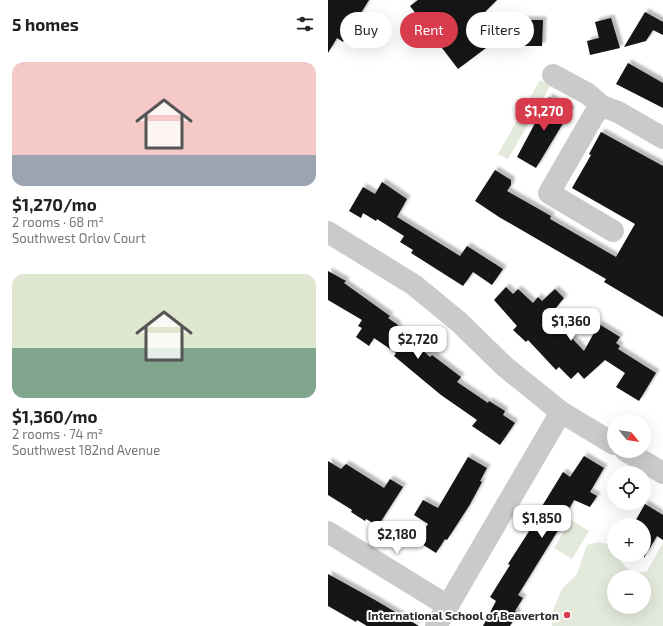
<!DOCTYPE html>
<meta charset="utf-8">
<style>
:root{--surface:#fff;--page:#f6f6f6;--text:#222;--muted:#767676;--accent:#d73b4c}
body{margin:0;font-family:"Exo 2",sans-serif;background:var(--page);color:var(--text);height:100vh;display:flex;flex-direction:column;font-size:15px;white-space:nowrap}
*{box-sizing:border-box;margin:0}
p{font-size:13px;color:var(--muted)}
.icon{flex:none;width:22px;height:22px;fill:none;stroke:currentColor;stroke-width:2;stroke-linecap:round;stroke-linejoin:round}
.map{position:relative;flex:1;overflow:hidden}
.details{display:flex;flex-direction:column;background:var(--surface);width:328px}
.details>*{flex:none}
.top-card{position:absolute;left:12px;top:12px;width:263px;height:36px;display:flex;gap:8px}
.needle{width:26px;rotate:120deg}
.tools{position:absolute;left:279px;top:414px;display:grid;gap:8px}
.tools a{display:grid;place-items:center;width:44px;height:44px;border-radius:50%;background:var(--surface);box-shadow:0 4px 16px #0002;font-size:20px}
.price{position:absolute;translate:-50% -34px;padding:0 9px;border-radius:8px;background:#fff;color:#222;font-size:13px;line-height:26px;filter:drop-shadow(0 1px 2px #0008)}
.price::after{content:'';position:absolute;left:50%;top:24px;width:12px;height:9px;margin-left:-6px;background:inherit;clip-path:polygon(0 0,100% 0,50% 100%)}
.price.selected{background:var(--accent);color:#fff}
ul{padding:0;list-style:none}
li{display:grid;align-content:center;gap:8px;height:212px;padding:0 12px}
li span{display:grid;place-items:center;height:124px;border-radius:12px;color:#555}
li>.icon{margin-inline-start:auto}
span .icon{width:72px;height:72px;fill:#fffc;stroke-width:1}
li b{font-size:17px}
h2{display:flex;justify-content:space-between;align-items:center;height:48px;padding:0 12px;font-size:17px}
.pill{padding:0 14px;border-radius:18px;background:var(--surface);box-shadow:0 4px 16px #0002;font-size:14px;line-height:36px}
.pill.selected{background:var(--accent);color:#fff}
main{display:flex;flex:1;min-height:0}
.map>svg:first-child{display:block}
</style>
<main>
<section class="details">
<h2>5 homes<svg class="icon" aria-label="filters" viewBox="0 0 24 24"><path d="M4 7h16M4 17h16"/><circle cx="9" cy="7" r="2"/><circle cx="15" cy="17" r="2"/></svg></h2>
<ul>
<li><span style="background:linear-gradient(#f6c9c9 75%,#9aa5b1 0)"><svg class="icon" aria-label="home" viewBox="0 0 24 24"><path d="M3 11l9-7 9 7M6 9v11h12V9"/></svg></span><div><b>$1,270/mo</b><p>2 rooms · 68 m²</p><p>Southwest Orlov Court</p></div></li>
<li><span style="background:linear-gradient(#dfe7d0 60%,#7fa58c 0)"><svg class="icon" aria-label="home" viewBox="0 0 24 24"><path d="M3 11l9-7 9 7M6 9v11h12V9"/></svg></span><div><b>$1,360/mo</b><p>2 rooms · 74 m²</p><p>Southwest 182nd Avenue</p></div></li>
</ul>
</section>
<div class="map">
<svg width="335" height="626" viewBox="0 0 335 626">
<defs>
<filter id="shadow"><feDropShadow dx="3.5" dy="-3.5" stdDeviation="1" flood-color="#0004"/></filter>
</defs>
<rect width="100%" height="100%" fill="#fff"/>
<g fill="#e3e9db" fill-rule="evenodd">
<polygon points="212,80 222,86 180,159 170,154"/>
<polygon points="243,520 261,531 244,559 226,548"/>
<path d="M270,542l9,2 7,5v6h4c3,12 17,20 29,16l16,-28v83h-111l1,-16 9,-21 15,-15 10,-29zM286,577h30v30h-30z"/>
</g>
<g fill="#141414" filter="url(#shadow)">
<polygon points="0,0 41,0 15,42 9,38 0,53"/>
<polygon points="90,0 169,0 150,19 162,45 130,69 82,6"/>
<polygon points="317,12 335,22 335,35 325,30 318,41 296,47"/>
<polygon points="283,18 292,48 262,55 259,41 271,38 267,22"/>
<polygon points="185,20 215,20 214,46 184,46"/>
<polygon points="300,63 335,83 335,108 288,84"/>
<polygon points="221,97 243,110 208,168 189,157"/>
<polygon points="273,132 335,166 335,317 276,282 278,279 171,217 147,201 167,170 183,180 183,185 179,191 223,216 222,219 288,257 307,224 244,188 263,155 261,154"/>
<polygon points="54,182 79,199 69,217 132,256 139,246 175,269 164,285 145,272 135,286 83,253 85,250 72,242 76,236 49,219 48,221 35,213 33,218 21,211 35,187 47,194"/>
<polygon points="0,271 18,281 16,283 62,316 60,318 70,325 68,327 83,338 82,339 102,357 104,355 133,377 129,382 160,403 161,401 177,411 175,415 187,423 172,445 144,426 149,420 113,395 66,356 68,353 46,338 41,346 28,337 34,328 30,326 34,320 0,300"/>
<polygon points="178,287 185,294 190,289 205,303 210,297 214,301 227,289 236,298 222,315 256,351 271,324 292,337 288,343 292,346 290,349 328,373 311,401 288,387 297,373 277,360 256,379 250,372 243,379 231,367 228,370 200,340 198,342 185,330 189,326 166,300"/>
<polygon points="256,456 276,468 262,492 269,496 262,507 246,500 233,523 234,524 190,595 195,598 187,611 190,613 182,626 155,626 168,601 162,597 182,565 180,564 207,522 205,521 235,472 242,477"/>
<polygon points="140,457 159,468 152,481 154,482 141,506 119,540 117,539 108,553 89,541 100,524 86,515 95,500 110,508"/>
<polygon points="0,461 13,469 18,464 56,488 62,479 75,487 50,526 38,519 37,521 23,512 24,510 0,495"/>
<polygon points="317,504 335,515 335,540 329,536 316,558 316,525 305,525"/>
<polygon points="0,574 47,600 91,626 39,626 29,620 28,622 0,606"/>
</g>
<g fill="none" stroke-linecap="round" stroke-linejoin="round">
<g stroke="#cacaca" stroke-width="22">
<polyline points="225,75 260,94 274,106 290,112 335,138"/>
<polyline points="274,106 266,115 221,193 285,231"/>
<polyline points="0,232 86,285 131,322 176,366 233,412 286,444"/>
<polyline points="298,451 335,473"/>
<polyline points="0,532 120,606"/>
<polyline points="108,626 233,412"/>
</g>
</g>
<circle fill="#d73b4c" stroke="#fff" stroke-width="1.5" cx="239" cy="615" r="4"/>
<g text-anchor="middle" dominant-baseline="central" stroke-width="4" stroke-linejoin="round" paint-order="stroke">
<g font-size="12" font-weight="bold" fill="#2d2d2d" stroke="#fff" text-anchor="end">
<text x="231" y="615">International School of Beaverton</text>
</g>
</g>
</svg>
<div class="tools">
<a><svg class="needle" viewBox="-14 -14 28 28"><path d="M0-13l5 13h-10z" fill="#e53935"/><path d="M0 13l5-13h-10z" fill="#767676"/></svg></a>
<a><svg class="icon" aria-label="locate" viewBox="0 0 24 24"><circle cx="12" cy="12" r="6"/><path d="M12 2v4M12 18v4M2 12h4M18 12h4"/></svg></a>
<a>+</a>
<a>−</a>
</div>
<b class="price selected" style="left:216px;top:132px">$1,270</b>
<b class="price" style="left:243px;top:342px">$1,360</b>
<b class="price" style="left:90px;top:360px">$2,720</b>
<b class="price" style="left:214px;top:539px">$1,850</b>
<b class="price" style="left:69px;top:555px">$2,180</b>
<div class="top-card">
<a class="pill">Buy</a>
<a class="pill selected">Rent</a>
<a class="pill">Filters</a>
</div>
</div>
</main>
